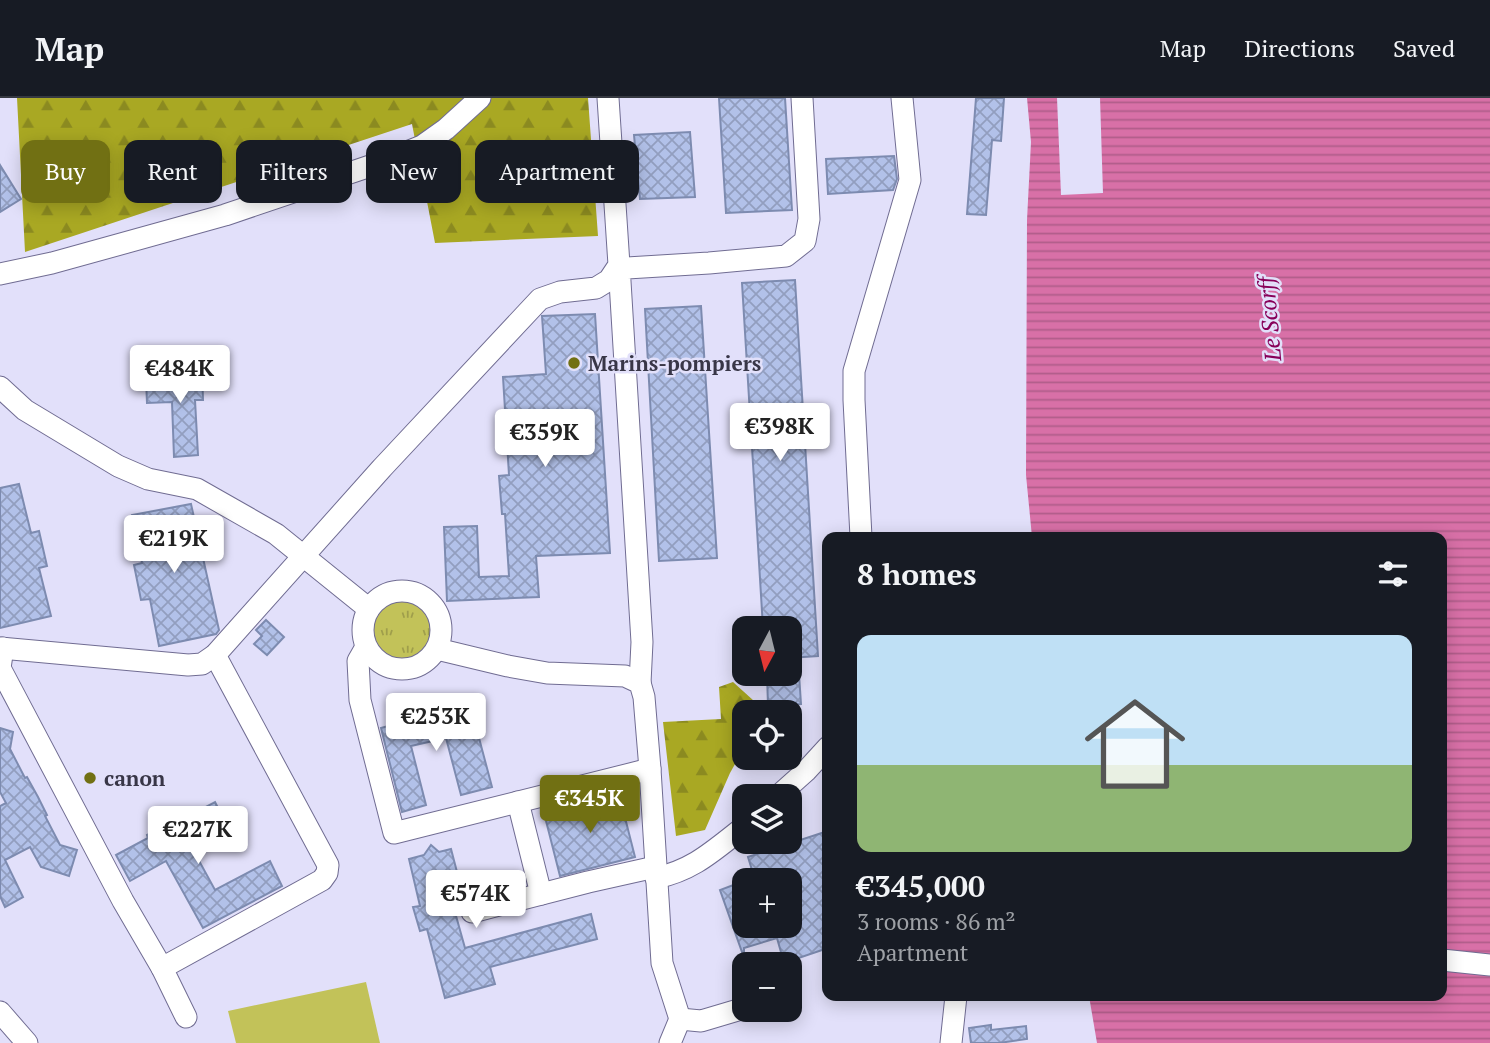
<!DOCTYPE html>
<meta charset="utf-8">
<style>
:root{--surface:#171b24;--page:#242831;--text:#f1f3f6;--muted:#9ea1a6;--line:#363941;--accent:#717013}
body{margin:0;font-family:"PT Serif",serif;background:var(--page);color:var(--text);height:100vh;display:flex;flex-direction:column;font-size:26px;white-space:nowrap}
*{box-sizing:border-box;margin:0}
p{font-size:23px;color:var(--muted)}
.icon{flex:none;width:38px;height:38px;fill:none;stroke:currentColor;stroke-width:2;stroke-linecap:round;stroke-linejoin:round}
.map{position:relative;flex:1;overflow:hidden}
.details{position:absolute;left:822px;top:434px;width:625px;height:469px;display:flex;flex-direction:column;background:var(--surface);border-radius:14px;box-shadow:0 4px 18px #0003}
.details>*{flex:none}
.banner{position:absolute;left:21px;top:42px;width:665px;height:63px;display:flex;gap:14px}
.needle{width:46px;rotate:187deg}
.fabs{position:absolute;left:732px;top:518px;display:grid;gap:14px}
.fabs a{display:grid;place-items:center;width:70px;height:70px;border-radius:14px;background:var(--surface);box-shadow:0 4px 18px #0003;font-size:35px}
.price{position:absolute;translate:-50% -60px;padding:0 16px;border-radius:7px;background:#fff;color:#222;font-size:23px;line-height:46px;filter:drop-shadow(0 2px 4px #0008)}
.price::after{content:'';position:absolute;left:50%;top:42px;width:21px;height:16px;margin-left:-10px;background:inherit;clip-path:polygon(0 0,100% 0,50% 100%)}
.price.active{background:var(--accent);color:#fff}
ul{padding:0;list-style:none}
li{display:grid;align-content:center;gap:14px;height:371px;padding:0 35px}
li+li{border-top:2px solid var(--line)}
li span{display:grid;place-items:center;height:217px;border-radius:14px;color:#555}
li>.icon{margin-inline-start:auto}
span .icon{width:126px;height:126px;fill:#fffc;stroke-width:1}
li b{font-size:30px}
h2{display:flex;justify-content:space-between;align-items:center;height:84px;padding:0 35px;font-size:30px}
.chip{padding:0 24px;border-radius:14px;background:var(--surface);box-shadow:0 4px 18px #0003;font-size:24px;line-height:63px}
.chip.active{background:var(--accent);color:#fff}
header{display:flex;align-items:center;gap:42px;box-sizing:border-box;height:98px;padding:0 35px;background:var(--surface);border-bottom:2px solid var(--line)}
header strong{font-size:33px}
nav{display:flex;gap:38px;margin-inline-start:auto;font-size:24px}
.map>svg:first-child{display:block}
</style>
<header>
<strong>Map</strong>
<nav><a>Map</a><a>Directions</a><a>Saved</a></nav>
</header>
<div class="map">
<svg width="1490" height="945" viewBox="0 0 1490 945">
<defs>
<pattern id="grass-tufts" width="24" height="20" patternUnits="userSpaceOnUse" patternTransform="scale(1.75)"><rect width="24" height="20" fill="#c2c259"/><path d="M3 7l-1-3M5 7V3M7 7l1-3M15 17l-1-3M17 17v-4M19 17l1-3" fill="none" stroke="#9f9e4b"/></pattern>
<pattern id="forest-firs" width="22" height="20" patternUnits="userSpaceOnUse" patternTransform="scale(1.75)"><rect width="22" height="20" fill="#a9a823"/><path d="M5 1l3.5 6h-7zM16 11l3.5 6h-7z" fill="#8b8a20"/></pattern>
<pattern id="water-rules" width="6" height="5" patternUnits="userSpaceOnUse" patternTransform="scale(1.75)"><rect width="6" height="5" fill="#d870a7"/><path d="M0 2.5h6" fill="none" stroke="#b05d8a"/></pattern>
<pattern id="building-cross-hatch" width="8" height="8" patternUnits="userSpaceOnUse" patternTransform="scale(1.75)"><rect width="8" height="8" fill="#b2c1e9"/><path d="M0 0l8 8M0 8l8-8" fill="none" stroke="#929ebf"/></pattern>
</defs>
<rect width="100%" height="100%" fill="#e2e0fa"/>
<circle fill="url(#grass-tufts)" cx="402" cy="531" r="31"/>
<g fill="url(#forest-firs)">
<polygon points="17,0 588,0 598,138 435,145 412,26 25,154"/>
<polygon points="733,584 765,613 764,614 744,614 744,650 730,675 705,732 676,738 663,624 721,621 719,589"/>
</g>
<polygon fill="#c2c259" points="366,884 380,945 236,945 228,913"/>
<polygon fill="url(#water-rules)" points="1027,0 1490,0 1490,945 1097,945 1089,898 1442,898 1442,439 1032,439 1026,377 1027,122 1031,44"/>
<polygon fill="#e2e0fa" points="1057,0 1100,0 1103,95 1061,97"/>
<g fill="url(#building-cross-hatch)" stroke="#7d8bb0" stroke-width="2">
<polygon points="719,0 785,0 792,112 726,115"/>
<polygon points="976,0 1004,0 1001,43 992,42 986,117 967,116"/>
<polygon points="690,34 695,99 640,101 634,37"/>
<polygon points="894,58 897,81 893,92 828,96 826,61"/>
<polygon points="0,67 21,101 0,114"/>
<polygon points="795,182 818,558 789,560 789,530 763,530 742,185"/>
<polygon points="701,208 717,460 659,463 645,211"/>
<polygon points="595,216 610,455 536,458 539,499 447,503 444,429 477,428 479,479 509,478 505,416 502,416 499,378 509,377 503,279 546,276 542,218"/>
<polygon points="202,269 203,302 195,302 198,357 174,359 172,304 147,305 146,281 163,281 163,272"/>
<polygon points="19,386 31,435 39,433 47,468 39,470 51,518 0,530 0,390"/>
<polygon points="191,406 219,532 216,536 159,548 150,501 141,502 134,467 142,465 132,417"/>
<polygon points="266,522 284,539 267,557 254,546 262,538 256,532"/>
<polygon points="767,576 799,576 801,606 768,608"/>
<polygon points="470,606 492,689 461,697 446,640 411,648 426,707 402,714 381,630"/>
<polygon points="0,630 13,634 10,651 25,680 27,679 38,699 47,717 45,718 60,747 77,752 69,778 41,769 30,749 5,762 23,799 5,809 0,798 0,708 6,705 0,694"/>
<polygon points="619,696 635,759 560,778 544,715"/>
<polygon points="215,704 228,730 192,750 215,792 270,763 282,788 203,830 166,763 130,783 116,757 148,740 147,737 181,719 183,721"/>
<polygon points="828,733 828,850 784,865 777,840 744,850 744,854 742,854 720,792 744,783 744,828 789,828 789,782 755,782 748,759"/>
<polygon points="431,747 439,754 451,751 463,797 451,800 465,850 591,816 597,841 490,869 495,886 445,900 427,831 420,833 413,809 420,808 409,761 424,757"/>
<polygon points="991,927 991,932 1026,928 1027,941 999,945 971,945 969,930"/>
</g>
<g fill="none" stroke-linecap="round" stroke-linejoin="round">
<defs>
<g id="minor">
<polyline points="0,176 52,165 225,117 382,64 422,48 446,31 480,0"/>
<polyline points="0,289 25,312 118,368 148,381 197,391 276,436 369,511"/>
<polyline points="861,439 854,302 854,273 910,82 902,0"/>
<circle cx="402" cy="532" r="39"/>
<polyline points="366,549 358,563 360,602 394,735 650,671"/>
<polyline points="0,550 188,567 202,566 215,557 382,370 540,201 560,194 596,190 609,182 619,167 608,0"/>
<polyline points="3,550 0,570 123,803 162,870 186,919"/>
<polyline points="437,551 508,568 547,575 625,578 640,585 644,599 650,671 662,865 680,921"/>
<polyline points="640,585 642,544 619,167 627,170 709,165 786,158 805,143 809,121 802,0"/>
<polyline points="778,698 806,673 828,649"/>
<polyline points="518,704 541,796"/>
<path d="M656,780c38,-8 58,-28 88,-51"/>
<polyline points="472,814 588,784 655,769"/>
<polyline points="1442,862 1490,867"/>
<polyline points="162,870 322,782 327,775 328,767 215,557"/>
<polyline points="0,914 27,945"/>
<polyline points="680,921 701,923 738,912"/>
<polyline points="670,945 680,921"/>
<polyline points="951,945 956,898"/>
</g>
</defs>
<use href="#minor" stroke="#706c92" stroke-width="23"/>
<use href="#minor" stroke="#fff" stroke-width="21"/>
</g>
<g fill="#717013" stroke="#e2e0fa" stroke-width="2.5">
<circle cx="574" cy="265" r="7"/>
<circle cx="90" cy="680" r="7"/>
</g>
<g text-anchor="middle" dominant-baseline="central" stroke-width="5" stroke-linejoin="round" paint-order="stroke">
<g font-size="21" font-weight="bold" fill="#383647" stroke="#e2e0fa" text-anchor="start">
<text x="588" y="265">Marins-pompiers</text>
<text x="104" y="680">canon</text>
</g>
<g font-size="23" font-style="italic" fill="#870059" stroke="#e2e0fa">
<text transform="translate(1269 221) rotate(-95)">Le Scorff</text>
</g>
</g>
</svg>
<div class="fabs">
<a><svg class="needle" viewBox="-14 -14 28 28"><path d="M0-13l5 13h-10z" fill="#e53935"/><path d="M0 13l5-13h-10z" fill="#9ea1a6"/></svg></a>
<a><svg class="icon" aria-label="locate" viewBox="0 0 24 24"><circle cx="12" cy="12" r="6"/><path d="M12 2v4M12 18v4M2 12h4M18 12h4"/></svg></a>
<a><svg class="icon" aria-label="layers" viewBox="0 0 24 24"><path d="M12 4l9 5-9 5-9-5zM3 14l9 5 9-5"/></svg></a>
<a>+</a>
<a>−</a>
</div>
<b class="price" style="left:180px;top:307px">€484K</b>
<b class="price" style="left:780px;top:365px">€398K</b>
<b class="price" style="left:545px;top:371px">€359K</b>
<b class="price" style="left:174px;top:477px">€219K</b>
<b class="price" style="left:436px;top:655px">€253K</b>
<b class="price active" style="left:590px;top:737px">€345K</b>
<b class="price" style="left:198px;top:768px">€227K</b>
<b class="price" style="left:476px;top:832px">€574K</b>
<div class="banner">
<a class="chip active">Buy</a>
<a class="chip">Rent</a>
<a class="chip">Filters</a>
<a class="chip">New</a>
<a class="chip">Apartment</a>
</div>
<section class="details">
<h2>8 homes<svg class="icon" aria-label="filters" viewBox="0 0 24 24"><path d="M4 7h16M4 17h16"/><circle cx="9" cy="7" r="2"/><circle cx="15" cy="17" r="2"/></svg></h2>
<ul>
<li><span style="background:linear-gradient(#bfe0f5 60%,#8fb573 0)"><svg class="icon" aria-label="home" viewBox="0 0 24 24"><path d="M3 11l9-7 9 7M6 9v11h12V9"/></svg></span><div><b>€345,000</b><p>3 rooms · 86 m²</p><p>Apartment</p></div></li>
</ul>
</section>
</div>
